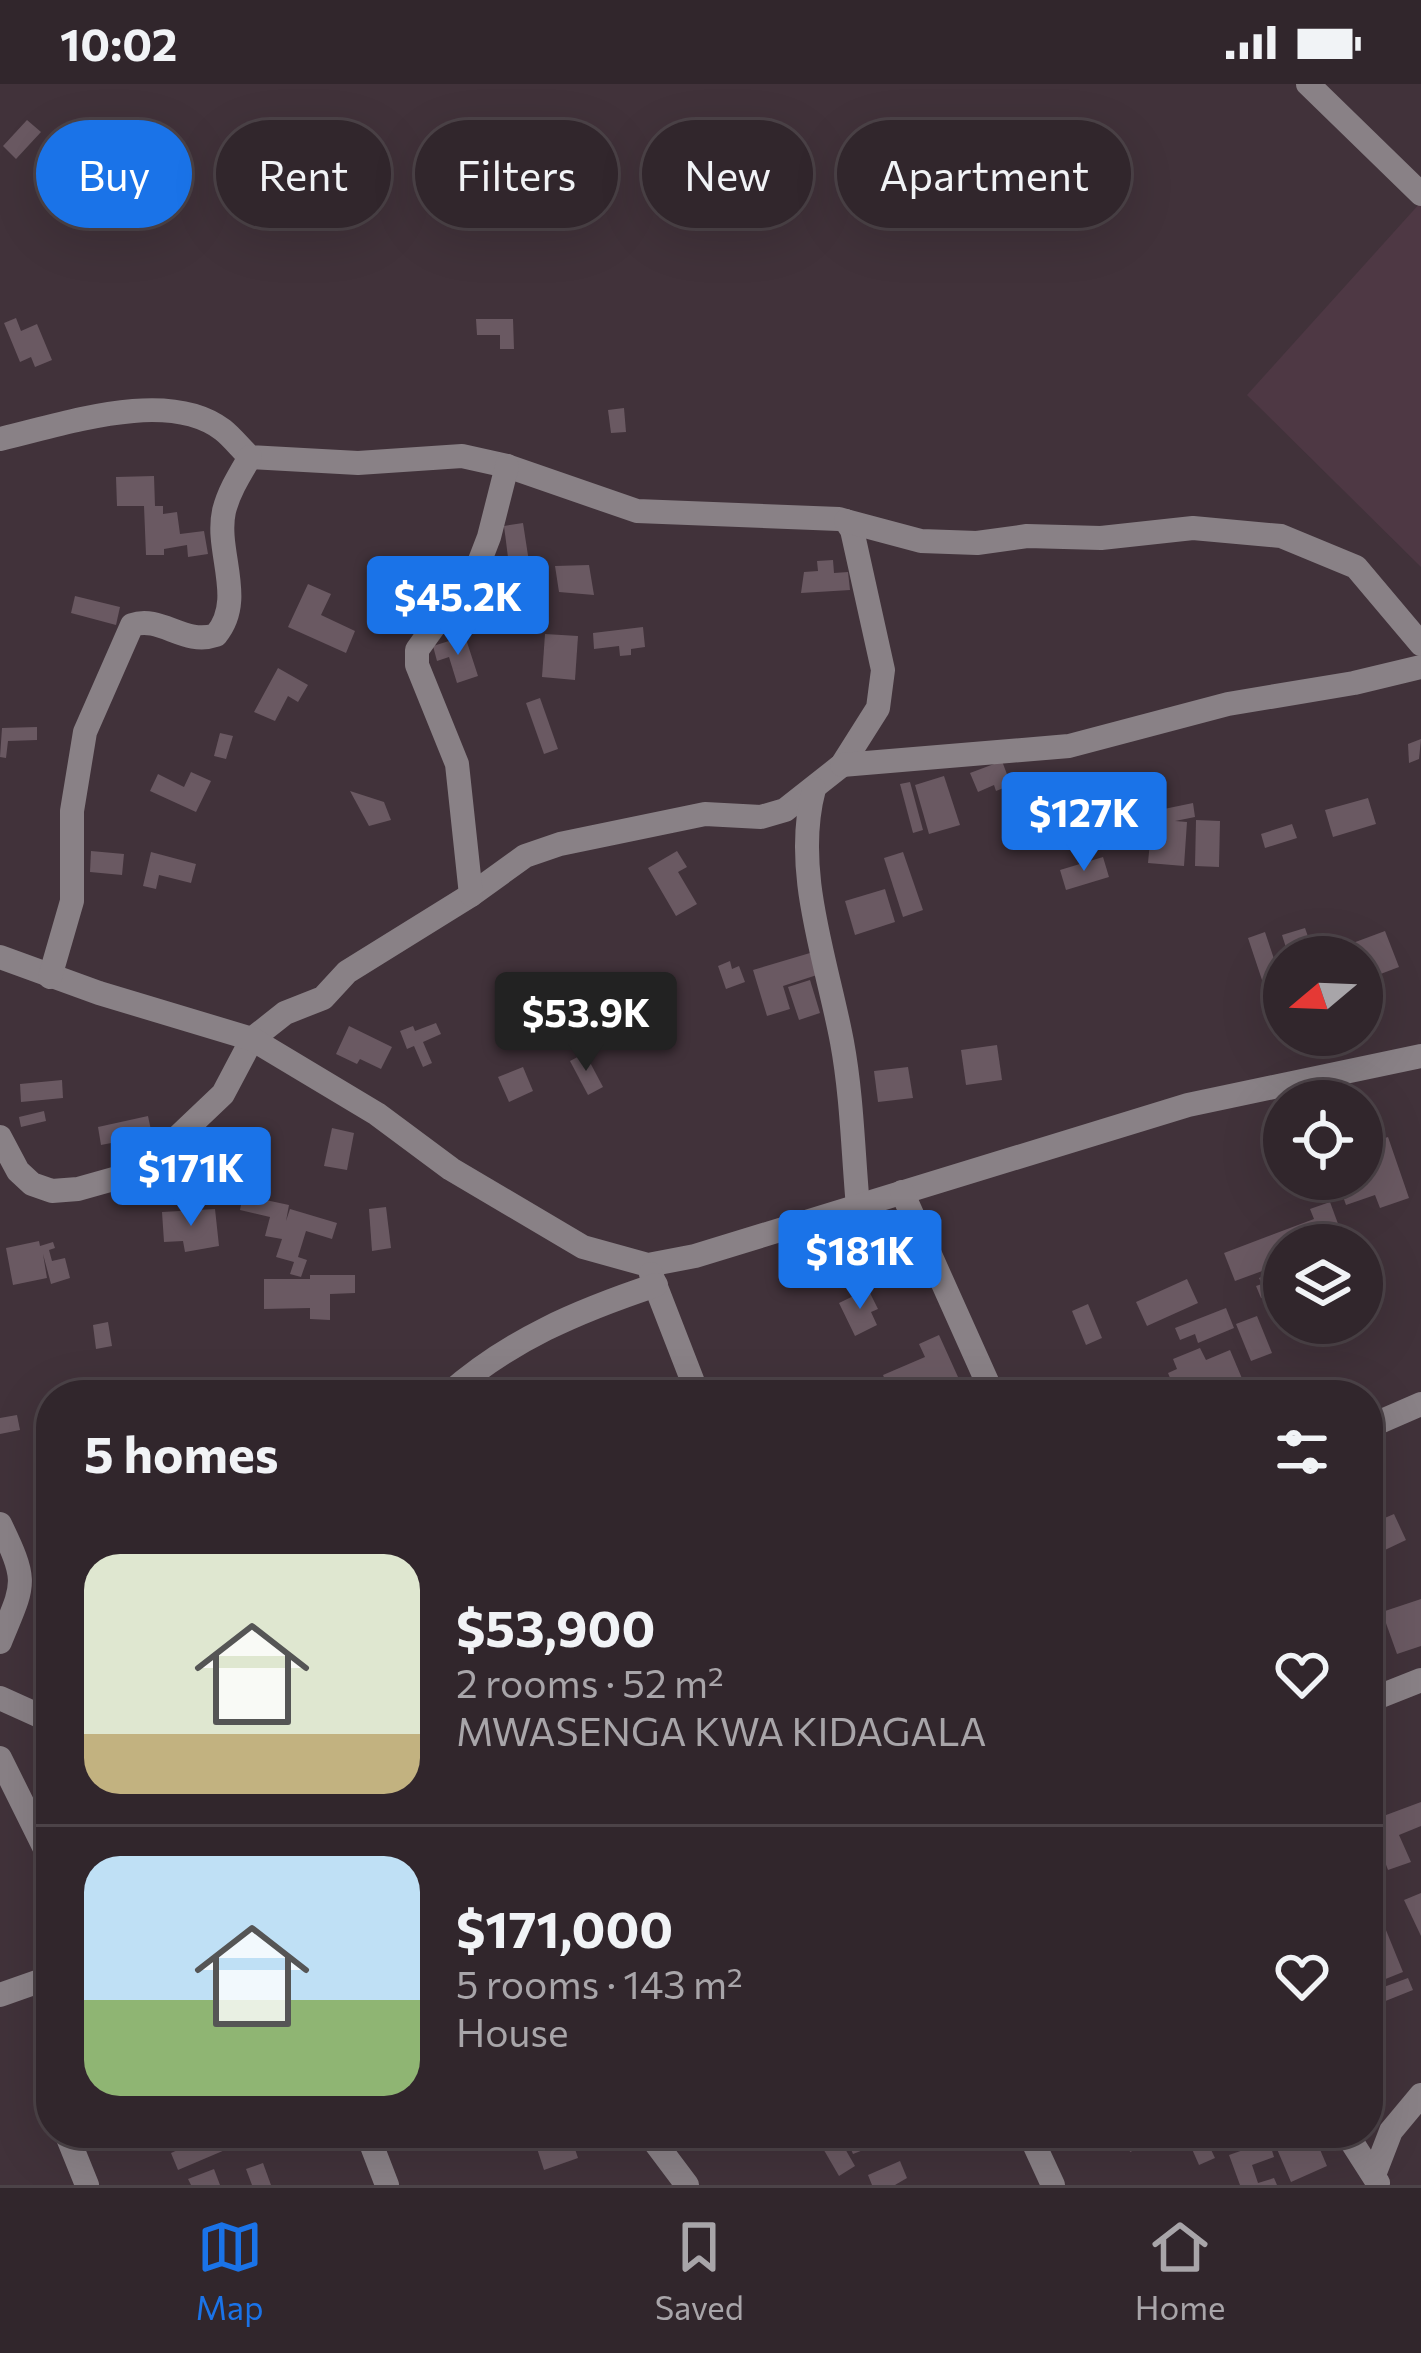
<!DOCTYPE html>
<meta charset="utf-8">
<style>
:root{--surface:#31262c;--page:#3d3238;--text:#f1f3f6;--muted:#a8a5a9;--line:#4c4348;--accent:#1a73e8}
body{margin:0;font-family:Commissioner,sans-serif;background:var(--page);color:var(--text);height:100vh;display:flex;flex-direction:column;font-size:45px;white-space:nowrap}
*{box-sizing:border-box;margin:0}
p{font-size:39px;color:var(--muted)}
.icon{flex:none;width:66px;height:66px;fill:none;stroke:currentColor;stroke-width:2;stroke-linecap:round;stroke-linejoin:round}
.map{position:relative;flex:1;overflow:hidden}
.panel{position:absolute;left:36px;top:1296px;width:1347px;height:768px;display:flex;flex-direction:column;background:var(--surface);border-radius:48px;box-shadow:0 12px 48px #0002,0 0 0 3px var(--line)}
.panel>*{flex:none}
.top-card{position:absolute;left:36px;top:36px;width:1350px;height:108px;display:flex;gap:24px}
.needle{width:78px;rotate:251deg}
.fabs{position:absolute;left:1263px;top:852px;display:grid;gap:24px}
.fabs a{display:grid;place-items:center;width:120px;height:120px;border-radius:50%;background:var(--surface);box-shadow:0 12px 48px #0002,0 0 0 3px var(--line);font-size:60px}
.price{position:absolute;translate:-50% -102px;padding:0 27px;border-radius:12px;background:var(--accent);color:#fff;font-size:39px;line-height:78px;filter:drop-shadow(0 3px 6px #0008)}
.price::after{content:'';position:absolute;left:50%;top:72px;width:36px;height:27px;margin-left:-18px;background:inherit;clip-path:polygon(0 0,100% 0,50% 100%)}
.price.on{background:#222;color:#fff}
ul{padding:0;list-style:none}
li{display:flex;align-items:center;gap:36px;height:300px;padding:0 48px}
li+li{border-top:3px solid var(--line)}
li span{display:grid;place-items:center;flex:none;width:336px;height:240px;border-radius:36px;color:#555}
li>.icon{margin-inline-start:auto}
span .icon{width:144px;height:144px;fill:#fffc;stroke-width:1}
li b{font-size:51px}
h2{display:flex;justify-content:space-between;align-items:center;height:144px;padding:0 48px;font-size:51px}
.chip{padding:0 42px;border-radius:54px;background:var(--surface);box-shadow:0 12px 48px #0002,0 0 0 3px var(--line);font-size:42px;line-height:108px}
.chip.on{background:var(--accent);color:#fff}
.status{display:flex;justify-content:space-between;align-items:center;height:84px;padding:0 60px;background:var(--surface);direction:ltr}
.status svg{height:33px;fill:currentColor}
.dock{display:flex;justify-content:space-around;align-items:center;height:168px;border-top:3px solid var(--line);background:var(--surface);font-size:33px;color:var(--muted)}
.dock a{display:grid;justify-items:center;gap:6px}
.dock .on{color:var(--accent)}
.map>svg:first-child{display:block}
</style>
<div class="status"><b>10:02</b><svg viewBox="0 0 49 12"><path d="M0 12V9h3v3zM5 12V6h3v6zM10 12V3h3v9zM15 12V0h3v12zM26 1h20v11H26zM47 4h2v5h-2z"/></svg></div>
<div class="map">
<svg width="1421" height="2101" viewBox="0 0 1421 2101">
<rect width="100%" height="100%" fill="#41323a"/>
<polygon fill="#4e3844" points="1421,118 1421,483 1247,311"/>
<g fill="#6a5962">
<polygon points="27,36 41,48 16,75 3,62"/>
<polygon points="16,234 21,247 37,240 52,276 35,283 31,273 20,278 4,239"/>
<polygon points="476,235 513,235 514,265 500,265 500,251 477,251"/>
<polygon points="624,324 626,348 611,349 608,326"/>
<polygon points="154,392 155,422 163,422 163,430 177,428 180,450 204,447 208,470 188,473 187,461 164,465 164,471 146,471 144,422 117,422 116,393"/>
<polygon points="523,439 529,478 509,481 504,442"/>
<polygon points="833,476 834,489 848,488 850,506 801,509 804,488 818,487 817,477"/>
<polygon points="589,481 594,511 559,508 555,482"/>
<polygon points="308,500 331,510 321,531 355,547 346,569 288,543"/>
<polygon points="75,512 120,523 116,541 71,529"/>
<polygon points="643,543 645,563 631,565 631,571 620,572 619,562 594,565 593,549"/>
<polygon points="545,550 578,552 575,596 542,593"/>
<polygon points="465,552 478,592 457,599 449,573 437,577 433,562"/>
<polygon points="278,584 308,601 298,618 288,612 275,637 254,628"/>
<polygon points="540,614 558,665 544,670 526,619"/>
<polygon points="37,643 37,656 8,657 6,674 0,673 2,644"/>
<polygon points="220,649 233,652 226,675 214,672"/>
<polygon points="1421,655 1419,675 1409,679 1408,660"/>
<polygon points="1002,677 1011,701 996,707 994,701 978,708 970,689"/>
<polygon points="191,688 211,697 196,728 150,707 158,690 184,703"/>
<polygon points="944,692 960,741 929,750 915,701"/>
<polygon points="910,698 923,746 913,749 900,700"/>
<polygon points="350,707 384,718 391,736 369,742"/>
<polygon points="1368,714 1376,740 1333,753 1325,726"/>
<polygon points="1193,719 1195,733 1175,737 1187,738 1184,782 1148,779 1152,735 1155,735 1153,723 1163,721 1164,725"/>
<polygon points="1196,736 1220,737 1219,783 1195,782"/>
<polygon points="1292,740 1297,754 1265,764 1261,750"/>
<polygon points="91,767 124,770 122,791 90,788"/>
<polygon points="677,767 687,783 678,788 697,820 676,832 648,784"/>
<polygon points="151,768 196,780 191,799 159,791 156,805 143,802"/>
<polygon points="903,768 923,826 903,833 884,774"/>
<polygon points="1103,773 1109,793 1066,806 1060,786"/>
<polygon points="885,805 895,838 855,851 845,817"/>
<polygon points="1305,844 1315,873 1289,873 1282,851"/>
<polygon points="1385,847 1399,883 1370,894 1372,899 1362,903 1362,873 1337,873 1334,866"/>
<polygon points="1265,848 1280,893 1263,899 1248,854"/>
<polygon points="810,869 817,891 783,902 790,925 767,932 753,886"/>
<polygon points="730,877 732,885 739,882 745,898 726,905 718,882"/>
<polygon points="810,896 820,929 799,936 788,903"/>
<polygon points="1284,900 1284,948 1275,951 1261,908"/>
<polygon points="436,939 441,950 423,958 432,979 423,983 414,962 407,965 400,947 413,942 415,947"/>
<polygon points="349,942 392,963 381,985 360,975 357,980 336,970"/>
<polygon points="997,961 1002,996 966,1001 961,966"/>
<polygon points="585,969 603,1003 588,1011 570,977"/>
<polygon points="523,983 533,1007 509,1018 498,993"/>
<polygon points="908,983 913,1014 878,1018 874,987"/>
<polygon points="62,996 63,1014 21,1018 20,1000"/>
<polygon points="44,1027 46,1037 21,1043 19,1033"/>
<polygon points="148,1032 152,1051 101,1061 98,1043"/>
<polygon points="332,1044 354,1049 347,1086 324,1082"/>
<polygon points="1388,1053 1409,1114 1380,1124 1375,1111 1346,1121 1337,1095 1362,1095 1362,1078 1365,1076 1362,1062"/>
<polygon points="243,1111 289,1121 286,1137 290,1125 337,1139 332,1155 306,1147 298,1173 307,1176 301,1193 290,1190 294,1178 276,1173 282,1155 265,1152 270,1133 240,1126"/>
<polygon points="1330,1118 1344,1156 1332,1161 1284,1161 1284,1179 1235,1197 1224,1169 1314,1135 1310,1125"/>
<polygon points="386,1123 391,1164 372,1167 369,1125"/>
<polygon points="215,1125 219,1162 185,1168 183,1157 164,1158 162,1128"/>
<polygon points="39,1157 40,1162 53,1158 55,1164 49,1166 52,1177 65,1174 70,1194 51,1200 43,1170 47,1194 13,1201 6,1164"/>
<polygon points="1271,1189 1279,1212 1268,1217 1267,1212 1261,1214 1256,1202 1262,1200 1259,1194"/>
<polygon points="310,1191 355,1191 355,1209 330,1210 330,1236 310,1235 310,1224 264,1225 264,1195 310,1195"/>
<polygon points="1187,1195 1198,1219 1147,1242 1136,1218"/>
<polygon points="868,1205 878,1225 871,1228 877,1241 855,1252 839,1219"/>
<polygon points="1088,1220 1102,1254 1086,1261 1072,1227"/>
<polygon points="1226,1224 1234,1244 1198,1259 1195,1250 1180,1256 1175,1244"/>
<polygon points="1257,1232 1272,1269 1251,1277 1236,1240"/>
<polygon points="108,1238 112,1262 96,1265 93,1241"/>
<polygon points="939,1251 958,1293 916,1311 891,1311 883,1291 925,1273 919,1260"/>
<polygon points="1200,1264 1206,1276 1230,1266 1249,1311 1177,1311 1168,1289 1177,1285 1173,1275"/>
<polygon points="114,1295 120,1311 102,1311 97,1299"/>
<polygon points="17,1331 20,1346 0,1350 0,1334"/>
<polygon points="1394,1430 1406,1456 1368,1474 1368,1452 1384,1444 1380,1436"/>
<polygon points="1375,1502 1385,1526 1368,1533 1368,1505"/>
<polygon points="1421,1515 1421,1562 1397,1570 1382,1528"/>
<polygon points="1368,1684 1385,1729 1368,1736"/>
<polygon points="1421,1718 1421,1742 1399,1751 1411,1778 1388,1786 1370,1737"/>
<polygon points="1421,1809 1421,1852 1404,1816"/>
<polygon points="1377,1824 1403,1888 1368,1902 1368,1882 1377,1878 1368,1857 1368,1828"/>
<polygon points="1408,1894 1413,1906 1378,1920 1373,1907"/>
<polygon points="195,2049 218,2049 225,2066 178,2086 171,2069 198,2057"/>
<polygon points="223,2049 259,2049 229,2062"/>
<polygon points="417,2049 463,2049 423,2065"/>
<polygon points="532,2049 562,2049 564,2056 571,2053 578,2074 544,2086"/>
<polygon points="814,2049 836,2049 855,2082 839,2092"/>
<polygon points="844,2049 865,2049 871,2063 853,2070"/>
<polygon points="1125,2049 1174,2049 1130,2068"/>
<polygon points="1185,2049 1203,2049 1215,2074 1199,2081"/>
<polygon points="1220,2049 1243,2049 1246,2055 1227,2064"/>
<polygon points="1296,2049 1313,2049 1327,2082 1291,2098 1274,2058"/>
<polygon points="1269,2057 1274,2073 1252,2081 1258,2099 1274,2094 1277,2101 1240,2101 1229,2071"/>
<polygon points="900,2077 907,2094 895,2101 872,2101 868,2091"/>
<polygon points="263,2079 271,2101 252,2101 246,2085"/>
<polygon points="214,2085 220,2101 191,2101 188,2095"/>
</g>
<g fill="none" stroke-linecap="round" stroke-linejoin="round">
<g stroke="#898186" stroke-width="24">
<polyline points="1308,0 1421,110"/>
<path d="M0,355c62,-14 167,-52 223,-9 10,8 18,19 27,27l108,6 104,-7 45,10 130,45 202,8 7,2 6,9 31,140 -5,38 -36,57 -57,45 -24,7 -56,-3 -145,30 -35,12 -54,39 -124,77 -24,26 -38,15 -33,26 -29,55 -81,77 -64,18 -26,2 -20,-7 -14,-13 -18,-34"/>
<polyline points="846,437 921,457 977,459 1027,452 1101,454 1193,444 1281,452 1356,483 1421,560"/>
<polyline points="842,681 1069,662 1228,620 1354,599 1421,583"/>
<path d="M814,705c-22,82 13,172 28,253 10,54 11,110 16,165"/>
<polyline points="471,811 457,680 417,581 417,566 479,479 489,453 507,382"/>
<polyline points="0,873 99,909 252,955 377,1030 451,1085 583,1163 648,1181 695,1172 1188,1021 1421,972"/>
<path d="M50,893l22,-76v-90l13,-79 47,-107c29,-10 52,21 84,10 30,-36 -1,-83 8,-124 5,-20 16,-37 26,-54"/>
<polyline points="902,1108 993,1311"/>
<polyline points="651,1190 698,1311"/>
<path d="M447,1311c62,-55 131,-84 209,-110"/>
<polyline points="1368,1343 1421,1320"/>
<path d="M0,1440c29,60 24,59 0,118"/>
<polyline points="0,1614 51,1637"/>
<polyline points="1368,1617 1421,1596"/>
<polyline points="0,1674 51,1777"/>
<polyline points="0,1911 51,1893"/>
<polyline points="66,2049 87,2101"/>
<polyline points="367,2049 387,2101"/>
<polyline points="648,2049 687,2101"/>
<polyline points="1029,2049 1053,2101"/>
<polyline points="1346,2049 1378,2099"/>
<polyline points="1374,2091 1391,2047 1421,2011"/>
</g>
</g>
</svg>
<div class="fabs">
<a><svg class="needle" viewBox="-14 -14 28 28"><path d="M0-13l5 13h-10z" fill="#e53935"/><path d="M0 13l5-13h-10z" fill="#a8a5a9"/></svg></a>
<a><svg class="icon" aria-label="locate" viewBox="0 0 24 24"><circle cx="12" cy="12" r="6"/><path d="M12 2v4M12 18v4M2 12h4M18 12h4"/></svg></a>
<a><svg class="icon" aria-label="layers" viewBox="0 0 24 24"><path d="M12 4l9 5-9 5-9-5zM3 14l9 5 9-5"/></svg></a>
</div>
<b class="price" style="left:458px;top:574px">$45.2K</b>
<b class="price" style="left:1084px;top:790px">$127K</b>
<b class="price on" style="left:586px;top:990px">$53.9K</b>
<b class="price" style="left:191px;top:1145px">$171K</b>
<b class="price" style="left:860px;top:1228px">$181K</b>
<div class="top-card">
<a class="chip on">Buy</a>
<a class="chip">Rent</a>
<a class="chip">Filters</a>
<a class="chip">New</a>
<a class="chip">Apartment</a>
</div>
<section class="panel">
<h2>5 homes<svg class="icon" aria-label="filters" viewBox="0 0 24 24"><path d="M4 7h16M4 17h16"/><circle cx="9" cy="7" r="2"/><circle cx="15" cy="17" r="2"/></svg></h2>
<ul>
<li><span style="background:linear-gradient(#dfe7d0 75%,#c2b280 0)"><svg class="icon" aria-label="home" viewBox="0 0 24 24"><path d="M3 11l9-7 9 7M6 9v11h12V9"/></svg></span><div><b>$53,900</b><p>2 rooms · 52 m²</p><p>MWASENGA KWA KIDAGALA</p></div><svg class="icon" aria-label="heart" viewBox="0 0 24 24"><path d="M12 20l-8-8c-3-5 5-10 8-4 3-6 11-1 8 4z"/></svg></li>
<li><span style="background:linear-gradient(#bfe0f5 60%,#8fb573 0)"><svg class="icon" aria-label="home" viewBox="0 0 24 24"><path d="M3 11l9-7 9 7M6 9v11h12V9"/></svg></span><div><b>$171,000</b><p>5 rooms · 143 m²</p><p>House</p></div><svg class="icon" aria-label="heart" viewBox="0 0 24 24"><path d="M12 20l-8-8c-3-5 5-10 8-4 3-6 11-1 8 4z"/></svg></li>
</ul>
</section>
</div>
<nav class="dock">
<a class="on"><svg class="icon" aria-label="map" viewBox="0 0 24 24"><path d="M3 6l6-2 6 2 6-2v14l-6 2-6-2-6 2zM9 4v14M15 6v14"/></svg>Map</a>
<a><svg class="icon" aria-label="saved" viewBox="0 0 24 24"><path d="M7 4h10v16l-5-4-5 4z"/></svg>Saved</a>
<a><svg class="icon" aria-label="home" viewBox="0 0 24 24"><path d="M3 11l9-7 9 7M6 9v11h12V9"/></svg>Home</a>
</nav>
